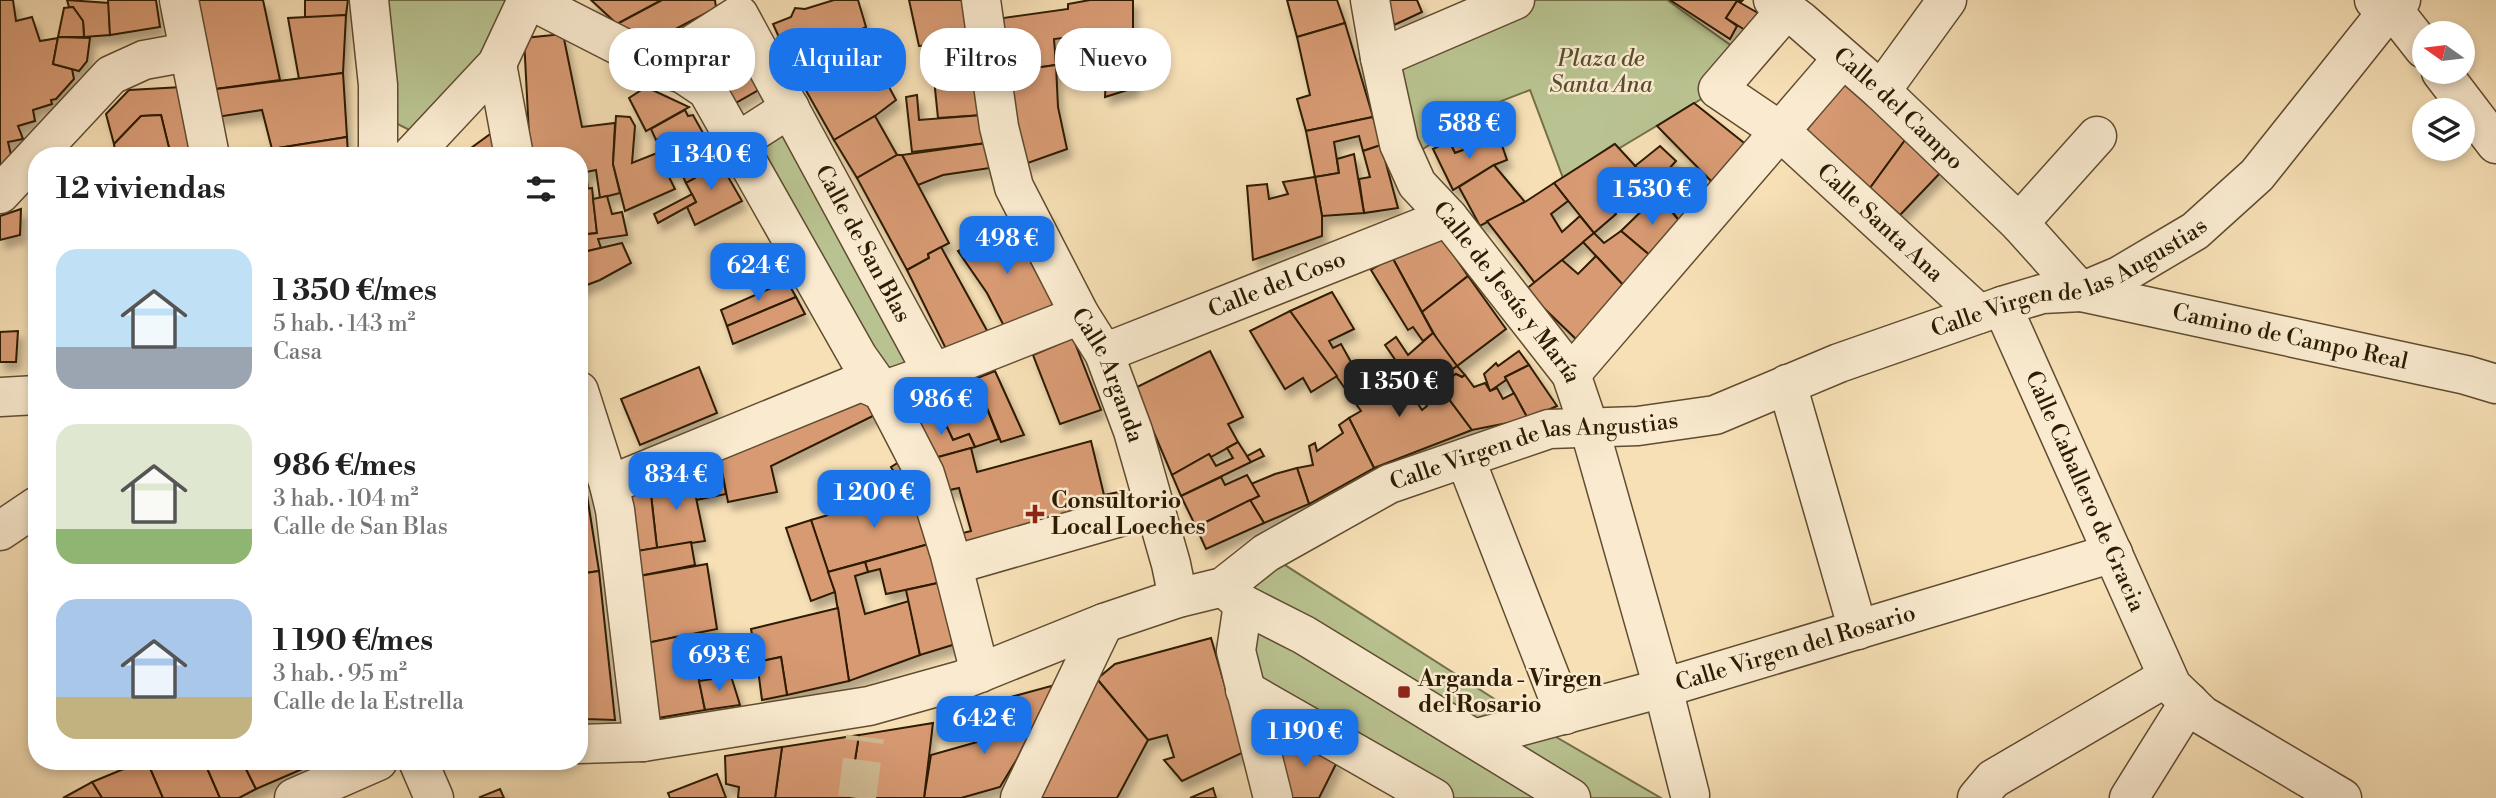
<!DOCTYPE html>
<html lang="es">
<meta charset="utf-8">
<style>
:root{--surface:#fff;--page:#f2f2f2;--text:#222;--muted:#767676;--accent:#1a73e8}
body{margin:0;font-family:"Libre Bodoni",serif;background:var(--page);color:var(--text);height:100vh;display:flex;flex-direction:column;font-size:26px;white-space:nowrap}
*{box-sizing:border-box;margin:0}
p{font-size:23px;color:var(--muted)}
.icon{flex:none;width:38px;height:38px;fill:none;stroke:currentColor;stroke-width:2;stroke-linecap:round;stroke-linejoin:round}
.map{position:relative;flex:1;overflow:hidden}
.sheet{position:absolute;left:28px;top:147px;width:560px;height:623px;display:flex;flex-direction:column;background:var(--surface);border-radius:28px;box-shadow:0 4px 10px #0003}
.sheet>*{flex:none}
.top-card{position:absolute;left:609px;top:28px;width:665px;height:63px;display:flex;gap:14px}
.needle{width:46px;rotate:284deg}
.tools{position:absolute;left:2412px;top:21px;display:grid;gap:14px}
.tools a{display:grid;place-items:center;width:63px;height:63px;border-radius:50%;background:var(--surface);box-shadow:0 4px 10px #0003;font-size:35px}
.price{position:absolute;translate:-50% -60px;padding:0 16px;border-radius:14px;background:var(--accent);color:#fff;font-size:23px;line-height:46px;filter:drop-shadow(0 2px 4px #0008)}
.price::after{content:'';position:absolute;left:50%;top:42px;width:21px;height:16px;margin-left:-10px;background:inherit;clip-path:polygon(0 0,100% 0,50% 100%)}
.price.on{background:#222;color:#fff}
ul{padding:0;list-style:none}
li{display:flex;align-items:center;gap:21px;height:175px;padding:0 28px}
li span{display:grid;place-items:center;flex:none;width:196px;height:140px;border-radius:21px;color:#555}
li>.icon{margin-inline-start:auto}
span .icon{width:84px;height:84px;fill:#fffc;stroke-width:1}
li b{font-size:30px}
h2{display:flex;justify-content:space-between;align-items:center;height:84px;padding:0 28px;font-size:30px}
.chip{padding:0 24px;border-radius:28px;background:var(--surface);box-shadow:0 4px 10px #0003;font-size:24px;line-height:63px}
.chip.on{background:var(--accent);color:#fff}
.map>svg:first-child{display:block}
</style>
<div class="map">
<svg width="2496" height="798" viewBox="0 0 2496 798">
<defs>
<filter id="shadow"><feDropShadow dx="4.5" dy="8" stdDeviation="3.5" flood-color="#0004"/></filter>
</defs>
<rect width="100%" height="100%" fill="#f7e0b6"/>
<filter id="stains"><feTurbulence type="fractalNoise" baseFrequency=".00286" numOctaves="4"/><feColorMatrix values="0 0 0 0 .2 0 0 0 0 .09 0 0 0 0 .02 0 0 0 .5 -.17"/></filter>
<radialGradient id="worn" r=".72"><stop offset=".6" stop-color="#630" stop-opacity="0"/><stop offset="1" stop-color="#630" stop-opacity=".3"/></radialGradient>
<g fill="#b9c391" stroke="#736f4a" stroke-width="2">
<polygon points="369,0 526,0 427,139 378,114"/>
<polygon points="1516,0 1667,0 1746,56 1718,89 1618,149 1614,144 1563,178 1530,90 1465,115 1469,128 1440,138 1406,160 1380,58"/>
<polygon points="790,108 933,373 882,391 736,143"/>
<polygon points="1266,553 1532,723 1661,798 1427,798 1245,690 1243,604"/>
</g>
<g fill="#d79a73" stroke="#2d1b03" stroke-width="2" filter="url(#shadow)">
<polygon points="0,0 13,0 16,21 32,17 40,41 58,38 53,64 72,69 74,79 56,99 51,100 52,104 33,110 35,121 18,126 23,139 8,142 11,155 0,167"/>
<polygon points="67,0 109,3 110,35 84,37 83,21 73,7 69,7"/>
<polygon points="108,0 156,0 160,27 110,35"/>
<polygon points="188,0 263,0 280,80 208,90"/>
<polygon points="305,0 348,0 346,15 305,18"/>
<polygon points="591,0 662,0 617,24"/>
<polygon points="662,0 715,0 716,8 641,47 617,24"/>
<polygon points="834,0 858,0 866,27 791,64 773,24 791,17 795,8 805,9"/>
<polygon points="909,0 963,0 973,41 919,46"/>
<polygon points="1090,0 1133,0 1133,29 1054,39 1056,65 1006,72 1003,18 1068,9 1068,4"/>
<polygon points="1287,0 1337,0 1345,23 1297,37"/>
<polygon points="1387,0 1417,0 1422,12 1394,25"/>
<polygon points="1670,0 1743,0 1741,2 1737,1 1726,18 1737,26 1730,39"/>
<polygon points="1737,1 1758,13 1745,30 1726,18"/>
<polygon points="73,7 83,21 84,37 58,37 64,8"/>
<polygon points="346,15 343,73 299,79 288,18"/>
<polygon points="1345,23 1373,117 1306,131 1297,99 1310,95 1297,37"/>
<polygon points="858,31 873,59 864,63 879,90 888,85 896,100 875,116 834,140 791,64"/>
<polygon points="563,34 582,127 615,123 613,164 620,193 600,198 596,170 586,172 588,189 579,190 579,156 533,156 529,135 524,38"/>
<polygon points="58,37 90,38 87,61 79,71 53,64"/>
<polygon points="735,37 762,88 732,105 705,53"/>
<polygon points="891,46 891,57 882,61 876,47"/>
<polygon points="1133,58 1134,88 1105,97 1107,60"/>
<polygon points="1056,65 1058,107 1067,149 1025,164 1006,72"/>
<polygon points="343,73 347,137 272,149 262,110 217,117 208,90"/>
<polygon points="978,74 983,115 938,118 934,79"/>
<polygon points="1846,81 1908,136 1870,188 1805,132"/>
<polygon points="182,87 199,156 171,156 161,115 141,116 114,144 106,114 129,90"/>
<polygon points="646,87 689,107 646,131 629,98"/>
<polygon points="917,95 919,120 983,115 987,143 912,152 906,97"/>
<polygon points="1694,103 1748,146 1712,182 1657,126"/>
<polygon points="1488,106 1499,137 1455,153 1449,141 1469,128 1465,116"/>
<polygon points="685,110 688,116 693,115 703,133 669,151 661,137 656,140 651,129"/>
<polygon points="161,115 171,156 116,156 114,144 141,116"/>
<polygon points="616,116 630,117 635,126 632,163 657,153 675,189 625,211 613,164"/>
<polygon points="875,116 897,155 857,178 834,140"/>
<polygon points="1373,117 1381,145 1363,151 1359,136 1334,142 1339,173 1315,177 1306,131"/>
<polygon points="493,132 498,156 460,156"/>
<polygon points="703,133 716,156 700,165 695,178 686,183 671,150"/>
<polygon points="1908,136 1942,171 1900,215 1870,188"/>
<polygon points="347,137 348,156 237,156 272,149"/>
<polygon points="1499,137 1507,160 1494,165 1453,190 1433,149 1449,141 1455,153"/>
<polygon points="987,143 990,168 943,175 918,185 902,155"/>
<polygon points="1615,144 1650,182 1631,202 1619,186 1604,198 1616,214 1594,233 1554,183"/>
<polygon points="1381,145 1398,208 1364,213 1359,179 1370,177 1363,151"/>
<polygon points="1660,146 1676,161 1667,171 1696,206 1681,223 1650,182 1635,166"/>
<polygon points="1354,154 1364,213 1322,216 1315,177 1339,173 1337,159"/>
<polygon points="897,155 902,155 949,243 928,254 929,258 907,270 857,178"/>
<polygon points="716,156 742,201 695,225 687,207 696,202 686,183 695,178 700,165"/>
<polygon points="1494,165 1525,202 1480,226 1459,187"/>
<polygon points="1315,177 1322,216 1322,236 1253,260 1247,186 1267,184 1269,199 1288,194 1283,182"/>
<polygon points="1554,183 1568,201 1551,214 1562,232 1580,216 1594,233 1535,283 1487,221 1525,202"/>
<polygon points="592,188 597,233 579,235 579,190"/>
<polygon points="692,194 696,202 658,223 654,214"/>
<polygon points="1658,195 1681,223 1652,257 1621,231"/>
<polygon points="607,196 612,214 622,212 627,235 598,239 601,248 579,253 579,235 597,233 593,199"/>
<polygon points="21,209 20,235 0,240 0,216"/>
<polygon points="1010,223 1054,305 1005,328 987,293 958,251"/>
<polygon points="1621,231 1652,257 1625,287 1583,242 1594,233 1604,243"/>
<polygon points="1442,238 1468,276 1422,312 1392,257"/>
<polygon points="622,243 631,263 600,280 579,288 579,253"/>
<polygon points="941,247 990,336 949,355 907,270 929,258 928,254"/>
<polygon points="1596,256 1625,287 1578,341 1525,290 1562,260 1578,274"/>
<polygon points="1392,257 1433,333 1423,341 1413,327 1408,330 1371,270"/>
<polygon points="1468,276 1506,329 1457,366 1439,343 1422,312"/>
<polygon points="787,281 796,297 727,326 721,310"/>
<polygon points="1332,292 1354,329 1329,341 1333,348 1341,344 1361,380 1346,390 1290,311"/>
<polygon points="796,297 805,314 733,344 727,326"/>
<polygon points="1290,311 1337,376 1311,392 1303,378 1285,389 1250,331"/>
<polygon points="18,331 16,362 0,362 0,332"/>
<polygon points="1433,333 1457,366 1419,394 1385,345 1396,337 1408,355"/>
<polygon points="1073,338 1101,410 1060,424 1033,355"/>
<polygon points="1210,351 1243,417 1228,424 1238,442 1211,457 1209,454 1172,475 1135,388"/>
<polygon points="1519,351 1529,365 1505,377 1506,380 1490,391 1484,374 1496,363 1498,366"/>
<polygon points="1529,365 1557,406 1528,419 1505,377"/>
<polygon points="1457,366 1465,375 1462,377 1456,374 1440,385 1442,388 1422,398 1419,394"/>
<polygon points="699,367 717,413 640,445 621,399"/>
<polygon points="1394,367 1422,410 1427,406 1426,404 1448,398 1472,430 1374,468 1349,418 1361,411 1346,390 1377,369 1379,374"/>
<polygon points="995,371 1024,435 1001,442 975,379"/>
<polygon points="1456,374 1462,377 1465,375 1474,387 1485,383 1490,391 1497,388 1503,399 1514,393 1528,419 1472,430 1448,398 1426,404 1422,398 1442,388 1440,385"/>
<polygon points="975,379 999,439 975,447 969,434 953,440 947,427 943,429 935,410 918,417 914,405"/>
<polygon points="867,391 879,413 771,466 777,492 728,502 719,456"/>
<polygon points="935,410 943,429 947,427 953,440 969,434 975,447 931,459 918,417"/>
<polygon points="1349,418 1374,468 1309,504 1297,468 1313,465 1309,446 1315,443 1317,451 1343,433 1339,425"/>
<polygon points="1091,441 1104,495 1124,491 1129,505 962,548 959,534 971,531 959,488 945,491 931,459 971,448 977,472"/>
<polygon points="1238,442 1251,462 1181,496 1172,475 1209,454 1216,466 1233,458 1227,448"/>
<polygon points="1260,449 1264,456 1251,462 1247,456"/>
<polygon points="719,456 726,494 696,500 690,469"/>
<polygon points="904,459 917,483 904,489 891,467"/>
<polygon points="579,465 586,489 579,490"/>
<polygon points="1297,468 1309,504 1264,523 1250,500 1259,496 1251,484 1275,474"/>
<polygon points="690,469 705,541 657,548 650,486"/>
<polygon points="1247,475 1259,496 1196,527 1181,496 1221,477 1225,485"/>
<polygon points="650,486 657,548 631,552 626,496"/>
<polygon points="921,488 936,542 828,572 811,520"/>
<polygon points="586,489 599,571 579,574 579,490"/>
<polygon points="1250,500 1264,523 1206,549 1196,527"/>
<polygon points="811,520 835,592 811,601 786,528"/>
<polygon points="691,542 695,565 634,577 631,552"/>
<polygon points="936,542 947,581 886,594 880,569 868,572 865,562"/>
<polygon points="865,562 868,572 855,576 865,614 909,601 920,655 849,681 835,592 828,572"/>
<polygon points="707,564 717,629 642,644 634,577"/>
<polygon points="599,571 615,720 586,719 579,661 579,574"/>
<polygon points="947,581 959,643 920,655 906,590"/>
<polygon points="838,608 849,681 787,695 781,657 757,662 751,629"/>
<polygon points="690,634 705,710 658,718 642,644"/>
<polygon points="1211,638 1244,752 1182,781 1164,760 1174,757 1167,735 1148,740 1097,679 1115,664"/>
<polygon points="781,657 787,695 762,700 757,662"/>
<polygon points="579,661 582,679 586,719 579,717"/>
<polygon points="731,676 740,705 705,710 699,681"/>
<polygon points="1097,679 1148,740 1117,798 1036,798"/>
<polygon points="1051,686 1051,690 1017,759 1000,787 961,798 924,798 931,755 1023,729 1011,697"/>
<polygon points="933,723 924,798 849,798 859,735"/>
<polygon points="859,735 849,798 775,798 782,747"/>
<polygon points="1301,736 1338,760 1319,798 1287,798 1278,748"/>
<polygon points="782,747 775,798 738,798 739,787 726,784 725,756"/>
<polygon points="143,761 147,761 163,798 102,798 92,782"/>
<polygon points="147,761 204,761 220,798 163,798"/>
<polygon points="204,761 242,761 256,789 239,798 220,798"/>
<polygon points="242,761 321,761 256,789"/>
<polygon points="717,774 726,798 670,798 668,793"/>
<polygon points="92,782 102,798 63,798"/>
<polygon points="1213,788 1216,798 1190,798"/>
<polygon points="500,789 504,798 481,798 480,797"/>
</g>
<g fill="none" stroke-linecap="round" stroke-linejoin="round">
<polyline stroke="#cfb992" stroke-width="38" stroke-dasharray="38 19" stroke-linecap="butt" points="857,798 865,737"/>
<defs>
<g id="minor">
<polyline points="179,0 210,156"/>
<polyline points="369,0 378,85 378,156"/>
<polyline points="530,0 659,66 683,74 707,90 858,357 882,391 925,474 950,555 980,673"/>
<path id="s1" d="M981,0l18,127 15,60 66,128 24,38 29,78 38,133 7,34"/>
<path id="s2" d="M1370,0l10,58 19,86 18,40 31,33 123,157 18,53 74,261 27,107"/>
<path id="s3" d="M1773,0l28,21 80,70 138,132 62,69"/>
<polyline points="2374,0 2391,7 2424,49"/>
<path id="s4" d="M1786,10l-68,79 62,42 199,183"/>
<polyline points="1380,58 1515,0"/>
<polyline points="497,64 514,156"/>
<path id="s5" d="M659,66l80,-51 194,358"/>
<polyline points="2441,72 2496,144"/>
<polyline points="1881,91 1947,0"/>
<polyline points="736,143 790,108"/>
<polyline points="411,156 497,64 527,0"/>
<polyline points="0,194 111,75 144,60 188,52"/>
<polyline points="2019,223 2097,136"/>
<path id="s6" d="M2081,292l385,83 30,9"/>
<path id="s7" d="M2002,306l170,380 30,29 140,83"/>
<path id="s8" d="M1104,353l344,-136"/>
<polyline points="1571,374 1842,59"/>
<polyline points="1787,384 1858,630"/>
<polyline points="579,391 609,485 615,510 643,742"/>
<polyline points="0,397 37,395"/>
<polyline points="1465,458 1565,715"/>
<polyline points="609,485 861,382 882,391 933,373 1080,315"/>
<polyline points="0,531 37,506"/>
<polyline points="953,565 1155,507"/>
<polyline points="1223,587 1243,604 1304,635 1571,798"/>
<polyline points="1243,604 1236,651 1273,798"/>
<polyline points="1245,690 1434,798"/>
<path id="s9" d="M1477,738l186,-50 450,-135"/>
<path id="s10" d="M579,744l64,-2 226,-36 93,-26 142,-57 74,-25 45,-11 43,-34 123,-69 160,-55 89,-3 77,-11 124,-52 163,-57 40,-12 39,-2 38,-16 76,-45 62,-56 134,-168 10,-7"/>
<polyline points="418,761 434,798"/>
<polyline points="294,798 378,761"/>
<polyline points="1020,798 1104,623"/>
<polyline points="1977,798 1993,779 2167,677"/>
<polyline points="2129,798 2189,702"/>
</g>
</defs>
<use href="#minor" stroke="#604c30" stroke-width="41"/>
<use href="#minor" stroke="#faebd0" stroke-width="38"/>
</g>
<g fill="#8f2418" stroke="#faebd0" stroke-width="2.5">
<path d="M1031.5 503.5h7v7h7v7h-7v7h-7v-7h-7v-7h7z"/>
<rect x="1397" y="685" width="14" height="14" rx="3.5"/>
</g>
<g text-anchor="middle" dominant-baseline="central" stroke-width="5" stroke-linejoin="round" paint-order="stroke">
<g font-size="23" font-style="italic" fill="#574d2e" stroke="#faebd0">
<text x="1601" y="59">Plaza de<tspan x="1601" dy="26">Santa Ana</tspan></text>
</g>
<g font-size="23" fill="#2d1b03" stroke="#faebd0">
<text stroke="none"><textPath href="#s3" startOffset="166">Calle del Campo</textPath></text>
<text stroke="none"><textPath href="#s4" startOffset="315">Calle Santa Ana</textPath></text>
<text stroke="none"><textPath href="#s5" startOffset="355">Calle de San Blas</textPath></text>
<text stroke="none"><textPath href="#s10" startOffset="1580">Calle Virgen de las Angustias</textPath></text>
<text stroke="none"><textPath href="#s8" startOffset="186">Calle del Coso</textPath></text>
<text stroke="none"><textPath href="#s2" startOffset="332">Calle de Jesús y María</textPath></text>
<text stroke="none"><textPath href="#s6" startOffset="214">Camino de Campo Real</textPath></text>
<text stroke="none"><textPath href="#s1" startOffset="401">Calle Arganda</textPath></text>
<text stroke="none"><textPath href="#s10" startOffset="1013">Calle Virgen de las Angustias</textPath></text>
<text stroke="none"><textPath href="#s7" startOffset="203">Calle Caballero de Gracia</textPath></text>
<text stroke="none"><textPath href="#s9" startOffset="331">Calle Virgen del Rosario</textPath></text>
</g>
<g font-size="23" font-weight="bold" fill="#2d1b03" stroke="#faebd0" text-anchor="start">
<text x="1051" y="501">Consultorio<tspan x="1051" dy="26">Local Loeches</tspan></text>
<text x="1418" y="679">Arganda - Virgen<tspan x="1418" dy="26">del Rosario</tspan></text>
</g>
</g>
<rect width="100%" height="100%" filter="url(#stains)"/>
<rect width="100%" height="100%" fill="url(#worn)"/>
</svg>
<div class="tools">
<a><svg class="needle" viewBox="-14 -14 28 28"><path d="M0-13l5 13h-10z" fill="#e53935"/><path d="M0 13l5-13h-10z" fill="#767676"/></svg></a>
<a><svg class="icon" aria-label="layers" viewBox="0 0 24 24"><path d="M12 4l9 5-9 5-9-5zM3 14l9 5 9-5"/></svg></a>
</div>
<b class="price" style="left:1469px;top:161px">588 €</b>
<b class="price" style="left:711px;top:192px">1 340 €</b>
<b class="price" style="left:1652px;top:227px">1 530 €</b>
<b class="price" style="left:1007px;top:276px">498 €</b>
<b class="price" style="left:758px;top:303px">624 €</b>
<b class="price on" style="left:1399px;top:419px">1 350 €</b>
<b class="price" style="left:941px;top:437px">986 €</b>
<b class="price" style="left:676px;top:512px">834 €</b>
<b class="price" style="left:874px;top:530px">1 200 €</b>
<b class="price" style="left:719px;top:693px">693 €</b>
<b class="price" style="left:984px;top:756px">642 €</b>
<b class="price" style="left:1305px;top:769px">1 190 €</b>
<div class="top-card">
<a class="chip">Comprar</a>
<a class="chip on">Alquilar</a>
<a class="chip">Filtros</a>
<a class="chip">Nuevo</a>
</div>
<section class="sheet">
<h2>12 viviendas<svg class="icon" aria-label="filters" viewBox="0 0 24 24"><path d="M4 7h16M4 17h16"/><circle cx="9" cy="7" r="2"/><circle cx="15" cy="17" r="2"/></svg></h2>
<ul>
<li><span style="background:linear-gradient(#bfe0f5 70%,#9aa5b1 0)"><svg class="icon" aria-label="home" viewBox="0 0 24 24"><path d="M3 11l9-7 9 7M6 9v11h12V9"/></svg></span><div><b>1 350 €/mes</b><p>5 hab. · 143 m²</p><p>Casa</p></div></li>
<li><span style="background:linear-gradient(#dfe7d0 75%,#8fb573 0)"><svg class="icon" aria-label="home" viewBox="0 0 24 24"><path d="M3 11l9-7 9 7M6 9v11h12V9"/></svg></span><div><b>986 €/mes</b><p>3 hab. · 104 m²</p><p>Calle de San Blas</p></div></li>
<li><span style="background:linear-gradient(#a9c7e8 70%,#c2b280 0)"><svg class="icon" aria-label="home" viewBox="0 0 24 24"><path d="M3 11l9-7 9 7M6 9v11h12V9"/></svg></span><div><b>1 190 €/mes</b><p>3 hab. · 95 m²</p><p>Calle de la Estrella</p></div></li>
</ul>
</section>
</div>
